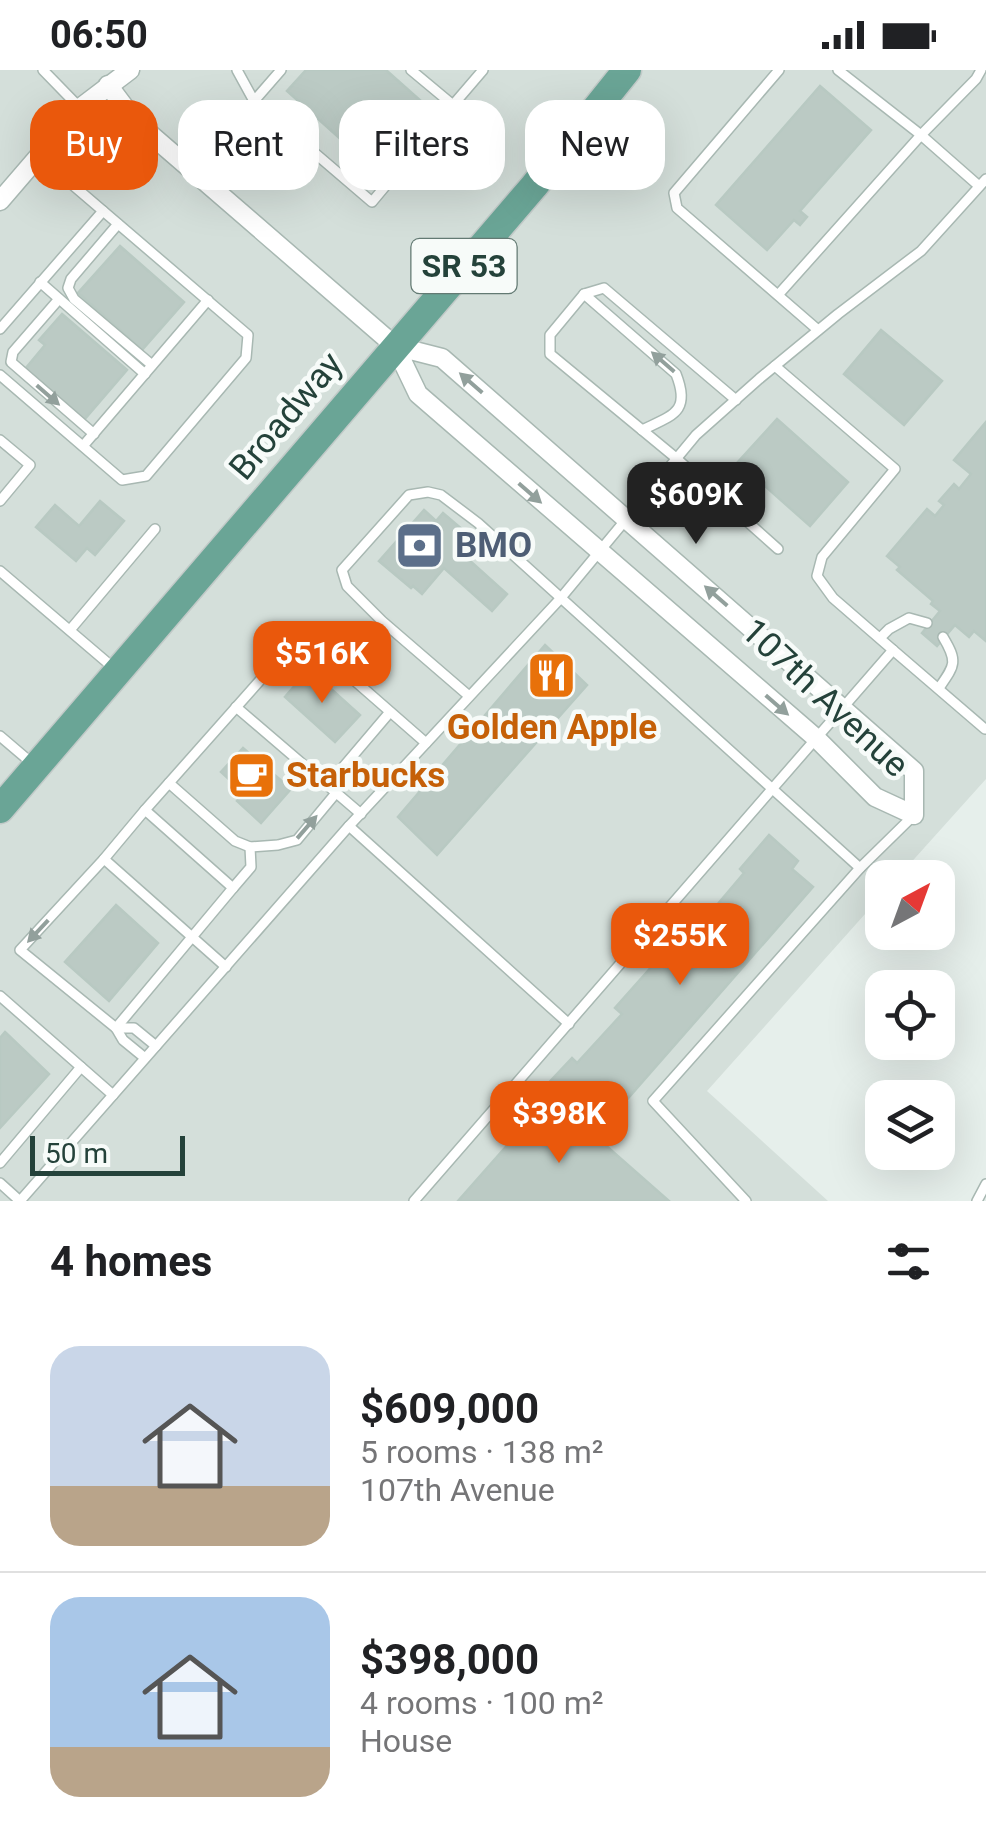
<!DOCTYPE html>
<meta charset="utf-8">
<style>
:root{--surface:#fff;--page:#f6f6f6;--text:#202124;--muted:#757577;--line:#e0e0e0;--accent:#ea580c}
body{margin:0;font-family:Roboto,sans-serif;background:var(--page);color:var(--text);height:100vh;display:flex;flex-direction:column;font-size:38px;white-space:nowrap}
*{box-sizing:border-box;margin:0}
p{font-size:32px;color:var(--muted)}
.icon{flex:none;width:55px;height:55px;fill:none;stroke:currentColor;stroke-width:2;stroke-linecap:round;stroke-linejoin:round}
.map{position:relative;height:1131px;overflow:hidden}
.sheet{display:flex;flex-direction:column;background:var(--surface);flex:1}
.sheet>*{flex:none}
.hud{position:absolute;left:30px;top:30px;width:928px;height:90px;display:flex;gap:20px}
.needle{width:65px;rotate:41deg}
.fabs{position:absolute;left:865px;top:790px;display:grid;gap:20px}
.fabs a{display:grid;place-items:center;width:90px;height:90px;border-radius:20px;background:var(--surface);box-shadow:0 10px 40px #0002;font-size:50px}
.scale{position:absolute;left:30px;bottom:25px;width:155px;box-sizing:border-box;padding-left:10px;border:5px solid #24423a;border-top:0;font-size:28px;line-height:35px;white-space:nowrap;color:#24423a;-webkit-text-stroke:8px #f7fbf9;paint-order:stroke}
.price{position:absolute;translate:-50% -85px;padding:0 22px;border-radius:20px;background:var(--accent);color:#fff;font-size:32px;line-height:65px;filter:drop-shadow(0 2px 5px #0008)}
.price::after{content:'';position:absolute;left:50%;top:60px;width:30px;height:22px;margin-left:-15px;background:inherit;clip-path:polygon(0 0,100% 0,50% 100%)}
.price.active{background:#222;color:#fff}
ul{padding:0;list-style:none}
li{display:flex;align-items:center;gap:30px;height:250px;padding:0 50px}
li+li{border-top:2px solid var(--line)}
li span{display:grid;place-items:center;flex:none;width:280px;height:200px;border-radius:30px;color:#555}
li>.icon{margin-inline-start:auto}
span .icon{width:120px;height:120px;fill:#fffc;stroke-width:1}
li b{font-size:42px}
h2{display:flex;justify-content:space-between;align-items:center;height:120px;padding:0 50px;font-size:42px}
.chip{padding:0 35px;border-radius:30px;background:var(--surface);box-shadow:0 10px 40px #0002;font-size:35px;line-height:90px}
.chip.active{background:var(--accent);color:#fff}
.status{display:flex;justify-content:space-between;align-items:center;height:70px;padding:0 50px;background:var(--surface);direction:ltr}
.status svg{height:28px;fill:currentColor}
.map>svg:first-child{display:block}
</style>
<div class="status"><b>06:50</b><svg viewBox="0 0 49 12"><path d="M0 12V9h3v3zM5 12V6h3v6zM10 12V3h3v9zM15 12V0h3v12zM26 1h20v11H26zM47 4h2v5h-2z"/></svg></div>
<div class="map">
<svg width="986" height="1131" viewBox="0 0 986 1131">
<rect width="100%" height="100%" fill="#e6efeb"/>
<polygon fill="#d4dfda" points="0,0 986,0 986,709 898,807 882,808 882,825 707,1021 828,1131 0,1131"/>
<g fill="#bbcac4" stroke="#b8c9c2" stroke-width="2.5">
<polygon points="306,0 386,0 421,31 366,92 287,21"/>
<polygon points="820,16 871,60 800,141 807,147 800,155 794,150 767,180 716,135"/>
<polygon points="120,176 184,232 142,280 78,223"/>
<polygon points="62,244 127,300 84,350 25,299 45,275 39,270"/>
<polygon points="881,260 942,311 904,355 844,304"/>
<polygon points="777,349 848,412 810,456 738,392"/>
<polygon points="986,352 986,571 974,561 969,567 955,555 937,576 922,563 940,541 931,534 933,531 897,500 900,497 887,486 927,439 935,446 944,435 939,431 954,414 959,419 971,404 954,390"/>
<polygon points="100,431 124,451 95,485 87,478 76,491 36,457 55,435 79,456"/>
<polygon points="424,440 436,451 443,443 471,467 459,481 507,524 492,541 444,498 422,524 413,516 411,518 379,491"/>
<polygon points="545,575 587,615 437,785 398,747"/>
<polygon points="309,599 360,645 335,672 285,627"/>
<polygon points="243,678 291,719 261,753 237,731 244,723 221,702"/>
<polygon points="769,765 798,791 792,799 813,817 595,1066 542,1020 572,988 577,993 622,944 615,938 694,849 700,855 744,803 740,799"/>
<polygon points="116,835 158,873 109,931 65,892"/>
<polygon points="5,962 49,1004 0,1058 0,968"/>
<polygon points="550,1027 595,1066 669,1131 458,1131"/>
</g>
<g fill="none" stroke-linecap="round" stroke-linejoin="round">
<defs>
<g id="service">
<polyline points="43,0 80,38"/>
<polyline points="237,0 254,31 372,132 453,35 411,0"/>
<polyline points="779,0 674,123 677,138 818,260"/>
<polyline points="838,0 921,65 979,116"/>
<polyline points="254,31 281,0"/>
<polyline points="453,35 483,0"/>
<polyline points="118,154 71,209 68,218 74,229 152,295"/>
<polyline points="40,212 145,304"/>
<path d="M584,224l92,80c15,38 -3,41 -34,56"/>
<polyline points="778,225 921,65 976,9 981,0"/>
<polyline points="59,229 13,282 11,292 94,364"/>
<polyline points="0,259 103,141"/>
<polyline points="0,305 122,410 146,406 246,288 248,265 40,87"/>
<polyline points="736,330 604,218 584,224 550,265 550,284 676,388 778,479"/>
<polyline points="0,370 30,395 0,431"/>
<polyline points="83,376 208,230"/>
<polyline points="0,501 116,600"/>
<polyline points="70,560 155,459"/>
<polyline points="880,568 889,559 909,548 927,553"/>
<polyline points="893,580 985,659"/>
<path d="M939,618c16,-23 19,-26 4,-51"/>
<polyline points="469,626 382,551 347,516 342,500 409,425 428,422 441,425 478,453 860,798"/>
<polyline points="236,637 361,744"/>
<polyline points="0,666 34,695"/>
<polyline points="169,713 235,771 250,777 278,775 297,770 336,723 339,702 390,642"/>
<polyline points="145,740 294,572 307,569 426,673"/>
<polyline points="349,756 569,954"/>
<polyline points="104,789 20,880 116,958 123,970 145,988"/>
<polyline points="233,818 251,797 250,777"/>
<polyline points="0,926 113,1025"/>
<polyline points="116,958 233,818 145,740 104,789 226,897"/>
<polyline points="116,958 134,958 156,976"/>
<polyline points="0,1093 81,997"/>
<polyline points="0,1113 20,1131"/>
<polyline points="20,1131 349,756 560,529 696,365 759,309 838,244 921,181 986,109"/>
<polyline points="414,1131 893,580 833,528 817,506 822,487 895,399 775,296"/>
<polyline points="746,1131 653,1031 860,798 914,745"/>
<polyline points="977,1131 986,1114"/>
</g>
<g id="minor">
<polyline points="108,15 135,51 395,276 418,324 817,669 875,727 914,745 914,701 442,288 395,276"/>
<polyline points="0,131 80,38 130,0"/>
</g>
<polyline id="primary" points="0,739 534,116 627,0"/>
</defs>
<use href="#service" stroke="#a8b8b2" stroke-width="12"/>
<use href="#minor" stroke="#a8b8b2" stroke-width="21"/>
<use href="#primary" stroke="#c2cac8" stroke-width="31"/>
<use href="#service" stroke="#fff" stroke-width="9"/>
<use href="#minor" stroke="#fff" stroke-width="18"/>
<use href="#primary" stroke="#6aa596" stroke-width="28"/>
</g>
<defs><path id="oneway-solid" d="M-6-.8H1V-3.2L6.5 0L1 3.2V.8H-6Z" transform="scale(2.5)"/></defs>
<g fill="#92a09c">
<use href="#oneway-solid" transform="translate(663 292) rotate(-139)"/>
<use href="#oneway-solid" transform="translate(471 313) rotate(-139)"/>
<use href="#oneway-solid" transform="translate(48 325) rotate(41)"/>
<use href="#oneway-solid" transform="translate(530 423) rotate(41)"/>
<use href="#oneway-solid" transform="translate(716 526) rotate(-139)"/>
<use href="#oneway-solid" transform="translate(777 635) rotate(41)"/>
<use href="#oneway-solid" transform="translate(307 757) rotate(-49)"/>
<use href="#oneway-solid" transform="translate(38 861) rotate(133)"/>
</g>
<defs>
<symbol id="bank-square" viewBox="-11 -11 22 22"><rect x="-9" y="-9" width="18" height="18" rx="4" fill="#5c6f8a" stroke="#f7fbf9"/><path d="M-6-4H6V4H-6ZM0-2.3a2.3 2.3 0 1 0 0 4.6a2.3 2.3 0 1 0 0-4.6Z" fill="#fff"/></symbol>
<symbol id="restaurant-square" viewBox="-11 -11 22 22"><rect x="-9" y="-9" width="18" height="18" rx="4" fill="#e8710a" stroke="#f7fbf9"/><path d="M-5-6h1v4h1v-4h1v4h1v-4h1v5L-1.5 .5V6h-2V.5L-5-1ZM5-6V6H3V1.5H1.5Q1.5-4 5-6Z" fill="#fff"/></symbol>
<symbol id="cafe-square" viewBox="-11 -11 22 22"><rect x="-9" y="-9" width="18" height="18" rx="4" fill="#e8710a" stroke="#f7fbf9"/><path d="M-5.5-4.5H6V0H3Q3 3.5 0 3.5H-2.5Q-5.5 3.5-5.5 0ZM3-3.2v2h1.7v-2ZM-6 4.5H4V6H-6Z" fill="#fff"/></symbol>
</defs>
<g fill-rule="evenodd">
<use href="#bank-square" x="392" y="448" width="55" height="55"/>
<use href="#restaurant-square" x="524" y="578" width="55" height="55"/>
<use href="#cafe-square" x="224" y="678" width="55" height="55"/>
</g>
<g text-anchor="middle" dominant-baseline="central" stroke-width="9" stroke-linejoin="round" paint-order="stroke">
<rect fill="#f7fbf9" stroke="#637a73" stroke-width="2.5" x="411.5" y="169" width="105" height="54" rx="8"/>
<g font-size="32" font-weight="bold" fill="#24423a">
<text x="464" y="196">SR 53</text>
</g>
<g font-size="35" fill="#24423a" stroke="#f7fbf9">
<text transform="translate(286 346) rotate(-50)">Broadway</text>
<text transform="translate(825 628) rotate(43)">107th Avenue</text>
</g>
<g font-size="35" font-weight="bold" fill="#4e5e75" stroke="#f7fbf9" text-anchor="start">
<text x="455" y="475">BMO</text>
</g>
<g font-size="35" font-weight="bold" fill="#c56008" stroke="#f7fbf9">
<text x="552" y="657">Golden Apple</text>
<text x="286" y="705" text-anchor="start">Starbucks</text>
</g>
</g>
</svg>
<div class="fabs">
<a><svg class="needle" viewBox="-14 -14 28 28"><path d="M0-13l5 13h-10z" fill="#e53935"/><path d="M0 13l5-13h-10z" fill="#757577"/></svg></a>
<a><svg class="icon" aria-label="locate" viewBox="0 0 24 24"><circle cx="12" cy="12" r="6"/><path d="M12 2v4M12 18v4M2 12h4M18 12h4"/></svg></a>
<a><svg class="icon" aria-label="layers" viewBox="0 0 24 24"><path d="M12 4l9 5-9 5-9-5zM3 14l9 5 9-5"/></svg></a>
</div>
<div class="scale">50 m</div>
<b class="price active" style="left:696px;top:477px">$609K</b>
<b class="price" style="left:322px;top:636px">$516K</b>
<b class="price" style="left:680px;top:918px">$255K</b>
<b class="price" style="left:559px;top:1096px">$398K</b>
<div class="hud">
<a class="chip active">Buy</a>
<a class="chip">Rent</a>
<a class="chip">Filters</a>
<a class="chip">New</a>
</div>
</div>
<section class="sheet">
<h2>4 homes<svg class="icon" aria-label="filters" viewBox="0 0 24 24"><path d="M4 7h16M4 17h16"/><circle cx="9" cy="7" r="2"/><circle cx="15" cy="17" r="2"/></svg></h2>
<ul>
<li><span style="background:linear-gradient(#c9d6e8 70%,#b9a48a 0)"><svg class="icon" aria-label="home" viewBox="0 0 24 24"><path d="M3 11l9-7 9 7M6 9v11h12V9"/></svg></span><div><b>$609,000</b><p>5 rooms · 138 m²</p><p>107th Avenue</p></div></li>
<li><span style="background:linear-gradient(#a9c7e8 75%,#b9a48a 0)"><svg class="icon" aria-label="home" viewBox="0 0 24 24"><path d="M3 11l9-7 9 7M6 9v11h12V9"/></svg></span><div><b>$398,000</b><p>4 rooms · 100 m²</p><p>House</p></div></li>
</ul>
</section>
